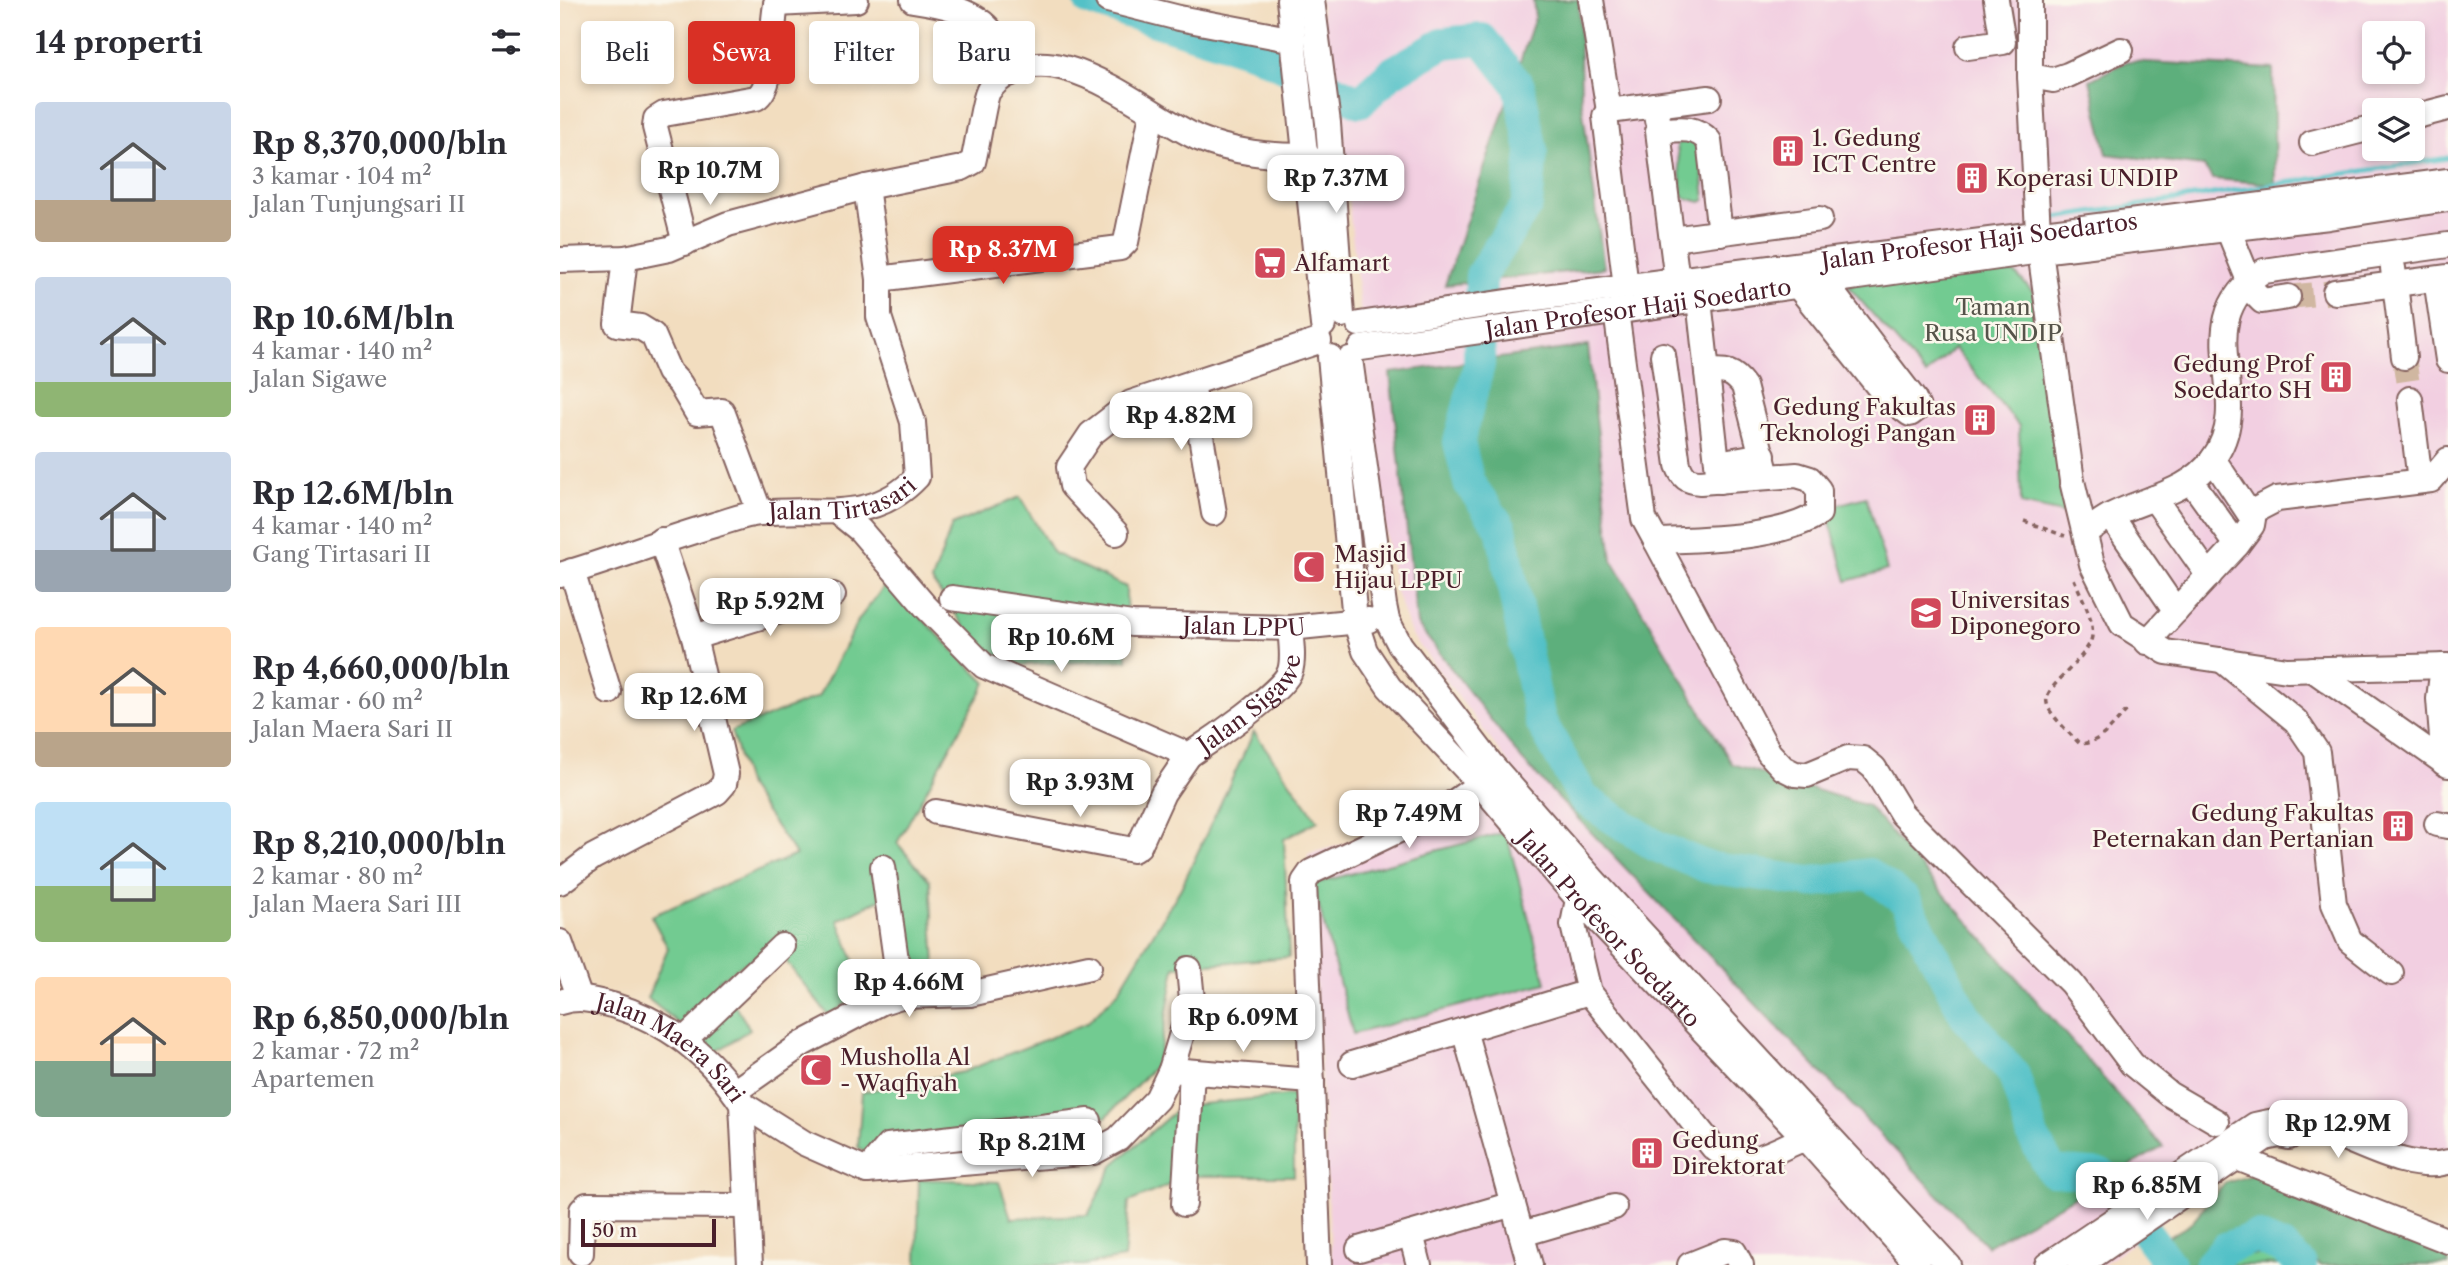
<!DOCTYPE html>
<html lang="id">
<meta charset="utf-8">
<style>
:root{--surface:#fff;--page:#f2f2f3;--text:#2b2b33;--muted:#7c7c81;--accent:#d93025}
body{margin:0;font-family:"Libre Caslon Text",serif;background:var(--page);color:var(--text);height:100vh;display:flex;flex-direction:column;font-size:26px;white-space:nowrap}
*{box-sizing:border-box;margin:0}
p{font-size:23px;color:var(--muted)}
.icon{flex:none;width:38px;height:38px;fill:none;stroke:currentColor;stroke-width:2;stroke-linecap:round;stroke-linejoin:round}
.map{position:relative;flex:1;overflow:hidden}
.sheet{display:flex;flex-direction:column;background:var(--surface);width:560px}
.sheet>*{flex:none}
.guide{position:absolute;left:21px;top:21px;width:665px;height:63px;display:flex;gap:14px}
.fabs{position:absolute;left:1802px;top:21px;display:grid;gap:14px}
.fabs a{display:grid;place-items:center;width:63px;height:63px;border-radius:7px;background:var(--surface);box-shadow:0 4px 10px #0003;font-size:35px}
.scale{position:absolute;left:21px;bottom:18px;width:135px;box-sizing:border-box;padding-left:7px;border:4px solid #4a1f2b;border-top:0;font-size:19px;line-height:24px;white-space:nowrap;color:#4a1f2b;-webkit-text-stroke:5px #fbf7ec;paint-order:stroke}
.price{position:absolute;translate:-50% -60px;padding:0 16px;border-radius:14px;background:#fff;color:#222;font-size:23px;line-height:46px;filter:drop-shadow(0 2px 4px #0008)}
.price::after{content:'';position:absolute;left:50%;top:42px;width:21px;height:16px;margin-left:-10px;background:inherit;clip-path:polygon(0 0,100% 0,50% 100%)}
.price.on{background:var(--accent);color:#fff}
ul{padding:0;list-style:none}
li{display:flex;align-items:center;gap:21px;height:175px;padding:0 35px}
li span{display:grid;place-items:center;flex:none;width:196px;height:140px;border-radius:7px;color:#555}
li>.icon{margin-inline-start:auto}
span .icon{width:84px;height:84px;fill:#fffc;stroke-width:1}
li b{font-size:30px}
h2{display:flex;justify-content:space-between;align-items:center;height:84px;padding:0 35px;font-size:30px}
.pill{padding:0 24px;border-radius:7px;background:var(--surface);box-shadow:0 4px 10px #0003;font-size:24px;line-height:63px}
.pill.on{background:var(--accent);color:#fff}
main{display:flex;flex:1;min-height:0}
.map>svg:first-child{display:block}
</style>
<main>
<section class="sheet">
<h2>14 properti<svg class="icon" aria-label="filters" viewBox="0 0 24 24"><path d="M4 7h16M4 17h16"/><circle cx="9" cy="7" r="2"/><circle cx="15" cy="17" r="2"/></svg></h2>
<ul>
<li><span style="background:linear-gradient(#c9d6e8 70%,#b9a48a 0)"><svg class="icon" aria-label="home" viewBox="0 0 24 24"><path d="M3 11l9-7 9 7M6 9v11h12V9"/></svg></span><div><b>Rp 8,370,000/bln</b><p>3 kamar · 104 m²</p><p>Jalan Tunjungsari II</p></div></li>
<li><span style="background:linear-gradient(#c9d6e8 75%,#8fb573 0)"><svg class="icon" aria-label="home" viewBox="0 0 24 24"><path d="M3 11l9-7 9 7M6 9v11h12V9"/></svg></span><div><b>Rp 10.6M/bln</b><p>4 kamar · 140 m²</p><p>Jalan Sigawe</p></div></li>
<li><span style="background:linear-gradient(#c9d6e8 70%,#9aa5b1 0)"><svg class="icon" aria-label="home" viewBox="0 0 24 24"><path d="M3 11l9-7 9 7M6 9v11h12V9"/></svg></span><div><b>Rp 12.6M/bln</b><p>4 kamar · 140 m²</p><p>Gang Tirtasari II</p></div></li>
<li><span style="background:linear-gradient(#ffd9b3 75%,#b9a48a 0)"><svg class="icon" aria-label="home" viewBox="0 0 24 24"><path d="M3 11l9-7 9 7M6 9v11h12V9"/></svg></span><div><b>Rp 4,660,000/bln</b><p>2 kamar · 60 m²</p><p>Jalan Maera Sari II</p></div></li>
<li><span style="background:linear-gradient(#bfe0f5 60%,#8fb573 0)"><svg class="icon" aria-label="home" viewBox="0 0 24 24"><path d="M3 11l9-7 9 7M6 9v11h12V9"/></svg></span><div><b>Rp 8,210,000/bln</b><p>2 kamar · 80 m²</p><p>Jalan Maera Sari III</p></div></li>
<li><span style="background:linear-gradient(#ffd9b3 60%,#7fa58c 0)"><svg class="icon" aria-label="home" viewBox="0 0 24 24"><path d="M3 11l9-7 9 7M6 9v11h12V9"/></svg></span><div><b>Rp 6,850,000/bln</b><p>2 kamar · 72 m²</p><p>Apartemen</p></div></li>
</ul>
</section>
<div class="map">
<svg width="1888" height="1265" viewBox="0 0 1888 1265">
<rect width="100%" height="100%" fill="#fbf7ec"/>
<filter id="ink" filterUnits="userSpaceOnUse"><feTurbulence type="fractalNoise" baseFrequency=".0143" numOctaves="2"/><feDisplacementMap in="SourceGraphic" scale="14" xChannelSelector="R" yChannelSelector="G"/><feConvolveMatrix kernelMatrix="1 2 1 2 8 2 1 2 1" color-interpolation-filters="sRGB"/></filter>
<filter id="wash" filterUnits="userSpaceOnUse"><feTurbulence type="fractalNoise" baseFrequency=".00686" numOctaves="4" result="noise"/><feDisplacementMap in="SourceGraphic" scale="28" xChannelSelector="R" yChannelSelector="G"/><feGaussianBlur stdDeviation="1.57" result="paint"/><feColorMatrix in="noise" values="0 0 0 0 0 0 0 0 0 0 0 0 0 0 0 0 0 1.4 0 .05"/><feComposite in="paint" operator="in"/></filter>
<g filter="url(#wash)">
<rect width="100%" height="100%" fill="#f2ddbf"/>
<path fill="#f2cfe1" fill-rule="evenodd" d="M760,0h1128v1149h-27l-88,-33 -43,-10h-25l11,29 -173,130h-771l-24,-411 223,-61 -120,-159 -15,-42 -13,-73 -36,-333zM1815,33h38v39h-38zM1815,110h38v39h-38z"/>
<g fill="#72cb91" stroke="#5e755e" stroke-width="2">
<polygon points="1139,136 1145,200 1141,202 1125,198 1122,193 1117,145 1120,140"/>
<polygon points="1431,271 1455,273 1474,293 1511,515 1461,504 1459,426 1394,348 1366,375 1287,285 1346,276"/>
<polygon points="460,497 493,553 566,587 567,660 456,665 417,644 372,581 392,525"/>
<polygon points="1306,497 1327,570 1287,581 1266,508"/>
<polygon points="327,583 426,683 337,843 370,881 376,982 350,983 325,897 278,920 305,989 269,1016 213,945 159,980 190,1029 155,1053 87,998 108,948 91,916 236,855 188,787 171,731 258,697 299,619"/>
<polygon points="694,732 758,821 724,839 729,957 615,967 598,1063 546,1117 316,1161 298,1147 302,1092 403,1072 527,1023 558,992 621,888"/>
<polygon points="946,832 986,983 793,1034 753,884"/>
<polygon points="734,1095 734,1176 631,1176 569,1202 564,1258 524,1265 357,1265 359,1179 439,1182 451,1218 528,1215 554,1164 621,1106"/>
<polygon points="1674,1255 1715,1255 1724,1265 1664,1265"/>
</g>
<g fill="#5daf7b" stroke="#546753" stroke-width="2">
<polygon points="973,0 1019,0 1021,96 1044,268 885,285 975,17"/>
<polygon points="1568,61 1713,69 1715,184 1653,179 1643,166 1547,154 1530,80"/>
<polygon points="1028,346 1052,560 1172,764 1308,806 1603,1147 1427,1246 962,760 857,624 830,373"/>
<polygon points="1695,1174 1888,1249 1888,1265 1760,1265 1732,1243 1699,1230 1652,1247 1632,1265 1626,1265 1603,1240 1629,1225 1665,1183"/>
</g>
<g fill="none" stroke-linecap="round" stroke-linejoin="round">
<polyline stroke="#53c1c7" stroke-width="5" points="1483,220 1888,158"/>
<g stroke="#53c1c7" stroke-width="32">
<polyline points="529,0 696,53 800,102 831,73 884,43 922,39 959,86 972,151 967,205 921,275 919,365 899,442 909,483 941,528 980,720 1024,799 1096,846 1147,867 1250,882 1309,874 1345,900 1405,1015 1454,1075 1473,1137 1492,1171 1543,1175 1610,1265"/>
<polyline points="1650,1265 1665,1248 1696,1237 1724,1249 1741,1265"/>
</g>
</g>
</g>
<g filter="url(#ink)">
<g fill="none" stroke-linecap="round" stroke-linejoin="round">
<g stroke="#d0b7a1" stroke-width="24" stroke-dasharray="24 12" stroke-linecap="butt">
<polyline points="1728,297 1775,292"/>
<polyline points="1844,357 1850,399"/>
</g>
<defs>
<g id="minor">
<path d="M353,0c26,4 63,10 79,33 8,12 12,28 17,41"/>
<polyline points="548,0 619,18 734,40"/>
<polyline points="729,0 763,325"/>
<polyline points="752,0 768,123 782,315"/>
<polyline points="1031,0 1049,111 1095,105"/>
<polyline points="1470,0 1470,76 1478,232"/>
<polyline points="216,4 296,0"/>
<polyline points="1408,47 1443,42 1436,0"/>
<polyline points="1470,76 1493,80 1508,75 1561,50"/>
<polyline points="1049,111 1045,116 1066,287"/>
<polyline points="1853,117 1888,108"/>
<polyline points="1097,120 1095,105 1149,98"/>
<polyline points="1752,143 1815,127"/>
<polyline points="1668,229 1694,293 1702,301 1728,297"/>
<polyline points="1112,239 1260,219"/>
<path d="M125,243l-30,-116 1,-8 8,-5 92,-16c20,-12 14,-74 21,-98"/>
<polyline points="1480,251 1512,481 1532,564 1562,624 1606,652 1727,670 1888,666"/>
<polyline points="65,258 57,324 80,327 93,335 109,372 120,384 137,413 162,411 200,513"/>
<path d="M0,260l65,-2 44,-9 59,-25 138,-37 96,-19 11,-6c4,-14 11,-65 16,-72 57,-69 153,23 209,48 36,15 71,18 110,18"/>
<polyline points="1833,268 1844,357"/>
<polyline points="319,279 560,248 566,242 592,114"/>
<polyline points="1876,279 1888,360"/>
<path d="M1117,281l-19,-150c21,-2 36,-6 51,10l11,92"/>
<polyline points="1238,286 1326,396 1350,414 1358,408 1354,399 1265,283"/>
<polyline points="1775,292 1888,277"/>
<polyline points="1139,300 1159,481"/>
<path d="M1056,311l28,208 12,22c45,-2 126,-2 163,-28v-23l-9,-11 -13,-4 -97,7c-13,-1 -17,-4 -22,-17l-15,-110"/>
<path id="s1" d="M799,324l154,-23 935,-120"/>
<path id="s2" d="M801,348l679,-97 289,-34 119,-18"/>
<path id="s3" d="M770,357l25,263 10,31 24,36 91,97 98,115 227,239 113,127"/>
<polyline points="790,359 824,605 827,620 840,645 931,764 1034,881 1388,1265"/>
<path d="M1147,372c19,-2 26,-1 37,14l23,90"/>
<polyline points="632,383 654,513"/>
<polyline points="1850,399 1860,481"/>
<polyline points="1158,463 1203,455"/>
<polyline points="1631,481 1677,545 1692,525 1693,519 1653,459"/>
<polyline points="1594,498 1649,576"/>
<path id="s4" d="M279,513l21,17 65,76 59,60 205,89c20,-13 95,-64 101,-84 4,-12 1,-30 0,-43"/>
<polyline points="1690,513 1717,499 1871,480 1888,460"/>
<polyline points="1551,516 1616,611"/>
<path d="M1525,532c9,-5 17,-12 27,-17 34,-17 78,-23 101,-56 46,-62 -30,-137 51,-188l184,-26"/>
<polyline points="556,533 512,486 509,467 531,434 571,403 759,341"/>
<polyline points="1096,541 1209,753 1223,768 1235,774 1247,775 1288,758 1303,759 1314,768 1342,814 1511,983 1572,1064 1609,1094 1657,1122"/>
<polyline points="12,571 49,692"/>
<path id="s5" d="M0,575c52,-15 102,-35 154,-50 15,-4 31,-11 46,-12 58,-7 111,13 157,-36l-4,-55 -34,-105v-38l-13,-92"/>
<path id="s6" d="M392,598l180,26 158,4 79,-8"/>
<polyline points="134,637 273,595"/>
<polyline points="1587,642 1677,545"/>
<polyline points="1662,660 1736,721 1757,752 1774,904 1790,941 1831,973"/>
<polyline points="1883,666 1879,699 1884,763"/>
<polyline points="1752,669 1888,765"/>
<polyline points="376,812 573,850 579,846 603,793 629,755"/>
<polyline points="1877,824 1888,826"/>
<polyline points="323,867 341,996"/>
<polyline points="0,882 33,857 157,792 164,784 166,774 134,637 101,540"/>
<path d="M1027,890l-9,9 -5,26 16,67 124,155c32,27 57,5 92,-9"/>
<polyline points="0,942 19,996"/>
<path id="s7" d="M0,1002c20,-6 32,-2 52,3 55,16 99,51 130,99l8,161"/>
<polyline points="904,1030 970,1265"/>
<polyline points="124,1040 222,946"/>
<polyline points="792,1064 1029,992"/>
<polyline points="611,1070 752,1081"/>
<polyline points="174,1092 242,1044 322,1002 341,996 410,994 529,967"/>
<polyline points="182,1104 244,1143 307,1171 534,1152 558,1139 597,1099 611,1070 632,1000 629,969"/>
<polyline points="1675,1157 1888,1241"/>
<polyline points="307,1171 328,1146 529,1121"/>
<polyline points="624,1204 632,1072"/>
<polyline points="851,1234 859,1265"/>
<polyline points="962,1234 1054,1207"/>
<polyline points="799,1249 953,1204"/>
<polyline points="21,1253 22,1210 27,1205 185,1206"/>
<polyline points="759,1265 744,882 751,872 887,807 920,784"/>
<polyline points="1130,1265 1165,1251 1174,1252 1181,1265"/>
<path d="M1487,1265l208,-140c8,-2 18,-4 27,-4 53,1 114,55 166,41"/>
<polyline points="1520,1265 1705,1138 1719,1135 1729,1137"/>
</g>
</defs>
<use href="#minor" stroke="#85625f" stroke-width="28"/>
<g stroke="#85625f" stroke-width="3.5" stroke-dasharray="5 5" stroke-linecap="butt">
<polyline points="1464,521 1505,536"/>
<path d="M1514,579c6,15 21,41 18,57 -1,8 -6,13 -10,19 -40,47 -53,38 -2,89 21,-1 34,-20 48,-35"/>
</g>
<use href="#minor" stroke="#fff" stroke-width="24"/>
</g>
</g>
<defs>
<symbol id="building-square" viewBox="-11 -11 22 22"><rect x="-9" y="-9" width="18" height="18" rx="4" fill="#d1495b" stroke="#fbf7ec"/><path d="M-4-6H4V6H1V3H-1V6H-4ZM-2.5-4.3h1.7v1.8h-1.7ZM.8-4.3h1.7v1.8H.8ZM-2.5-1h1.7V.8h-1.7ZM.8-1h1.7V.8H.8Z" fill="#fff"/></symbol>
<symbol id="supermarket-square" viewBox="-11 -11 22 22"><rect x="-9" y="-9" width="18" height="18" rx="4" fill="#d1495b" stroke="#fbf7ec"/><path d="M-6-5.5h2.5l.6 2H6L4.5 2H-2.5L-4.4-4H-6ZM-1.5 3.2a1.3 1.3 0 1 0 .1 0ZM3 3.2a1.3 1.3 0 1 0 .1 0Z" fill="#fff"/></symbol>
<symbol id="mosque-square" viewBox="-11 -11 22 22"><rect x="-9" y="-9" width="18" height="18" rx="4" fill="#d1495b" stroke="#fbf7ec"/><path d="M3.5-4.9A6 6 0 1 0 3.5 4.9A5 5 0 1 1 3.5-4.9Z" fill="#fff"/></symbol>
<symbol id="university-square" viewBox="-11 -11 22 22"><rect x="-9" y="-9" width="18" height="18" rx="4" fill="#d1495b" stroke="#fbf7ec"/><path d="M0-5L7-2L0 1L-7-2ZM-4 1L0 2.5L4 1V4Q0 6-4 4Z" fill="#fff"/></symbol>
</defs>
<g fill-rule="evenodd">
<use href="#building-square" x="1209" y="132" width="38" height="38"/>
<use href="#building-square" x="1393" y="159" width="38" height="38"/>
<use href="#supermarket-square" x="691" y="244" width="38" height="38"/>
<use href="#building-square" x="1757" y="358" width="38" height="38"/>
<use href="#building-square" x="1401" y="401" width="38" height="38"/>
<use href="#mosque-square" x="730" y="548" width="38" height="38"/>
<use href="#university-square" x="1347" y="594" width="38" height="38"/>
<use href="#building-square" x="1819" y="807" width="38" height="38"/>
<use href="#mosque-square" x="237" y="1051" width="38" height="38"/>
<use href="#building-square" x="1068" y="1134" width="38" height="38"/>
</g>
<g text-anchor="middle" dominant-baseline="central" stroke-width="5" stroke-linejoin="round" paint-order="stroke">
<g font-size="23" fill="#4a1f2b" stroke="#fbf7ec" text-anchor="start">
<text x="1252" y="138">1. Gedung<tspan x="1252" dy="26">ICT Centre</tspan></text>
<text x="1436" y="178">Koperasi UNDIP</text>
<text x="734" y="263">Alfamart</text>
<text x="1752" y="364" text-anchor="end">Gedung Prof<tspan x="1752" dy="26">Soedarto SH</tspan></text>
<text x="1396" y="407" text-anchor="end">Gedung Fakultas<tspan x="1396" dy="26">Teknologi Pangan</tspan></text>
<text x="774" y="554">Masjid<tspan x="774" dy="26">Hijau LPPU</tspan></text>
<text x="1390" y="600">Universitas<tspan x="1390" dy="26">Diponegoro</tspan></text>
<text x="1814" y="813" text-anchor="end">Gedung Fakultas<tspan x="1814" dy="26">Peternakan dan Pertanian</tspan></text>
<text x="280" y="1057">Musholla Al<tspan x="280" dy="26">- Waqfiyah</tspan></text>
<text x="1112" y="1140">Gedung<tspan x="1112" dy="26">Direktorat</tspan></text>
</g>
<g font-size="23" fill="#4a1f2b" stroke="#fbf7ec">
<text stroke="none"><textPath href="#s1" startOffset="626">Jalan Profesor Haji Soedartos</textPath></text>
<text stroke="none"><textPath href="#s2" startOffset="280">Jalan Profesor Haji Soedarto</textPath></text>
<text stroke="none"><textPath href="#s5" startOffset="294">Jalan Tirtasari</textPath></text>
<text stroke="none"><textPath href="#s6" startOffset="294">Jalan LPPU</textPath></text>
<text stroke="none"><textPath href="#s4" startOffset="516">Jalan Sigawe</textPath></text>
<text stroke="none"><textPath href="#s3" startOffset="667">Jalan Profesor Soedarto</textPath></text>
<text stroke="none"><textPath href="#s7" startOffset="126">Jalan Maera Sari</textPath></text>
</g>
<g font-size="23" fill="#56534a" stroke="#fbf7ec">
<text x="1433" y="307">Taman<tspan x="1433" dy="26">Rusa UNDIP</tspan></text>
</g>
</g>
</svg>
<div class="fabs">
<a><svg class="icon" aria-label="locate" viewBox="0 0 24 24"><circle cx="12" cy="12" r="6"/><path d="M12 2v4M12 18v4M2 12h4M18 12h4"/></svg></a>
<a><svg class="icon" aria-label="layers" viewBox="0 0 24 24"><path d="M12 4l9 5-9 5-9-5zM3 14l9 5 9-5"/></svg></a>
</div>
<div class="scale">50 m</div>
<b class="price" style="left:150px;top:207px">Rp 10.7M</b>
<b class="price" style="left:776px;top:215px">Rp 7.37M</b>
<b class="price on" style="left:443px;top:286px">Rp 8.37M</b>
<b class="price" style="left:621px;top:452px">Rp 4.82M</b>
<b class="price" style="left:210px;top:638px">Rp 5.92M</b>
<b class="price" style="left:501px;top:674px">Rp 10.6M</b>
<b class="price" style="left:134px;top:733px">Rp 12.6M</b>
<b class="price" style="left:520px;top:819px">Rp 3.93M</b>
<b class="price" style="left:849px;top:850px">Rp 7.49M</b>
<b class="price" style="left:349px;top:1019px">Rp 4.66M</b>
<b class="price" style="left:683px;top:1054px">Rp 6.09M</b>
<b class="price" style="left:1778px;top:1160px">Rp 12.9M</b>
<b class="price" style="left:472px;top:1179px">Rp 8.21M</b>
<b class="price" style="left:1587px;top:1222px">Rp 6.85M</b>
<div class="guide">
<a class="pill">Beli</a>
<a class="pill on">Sewa</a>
<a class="pill">Filter</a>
<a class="pill">Baru</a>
</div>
</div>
</main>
